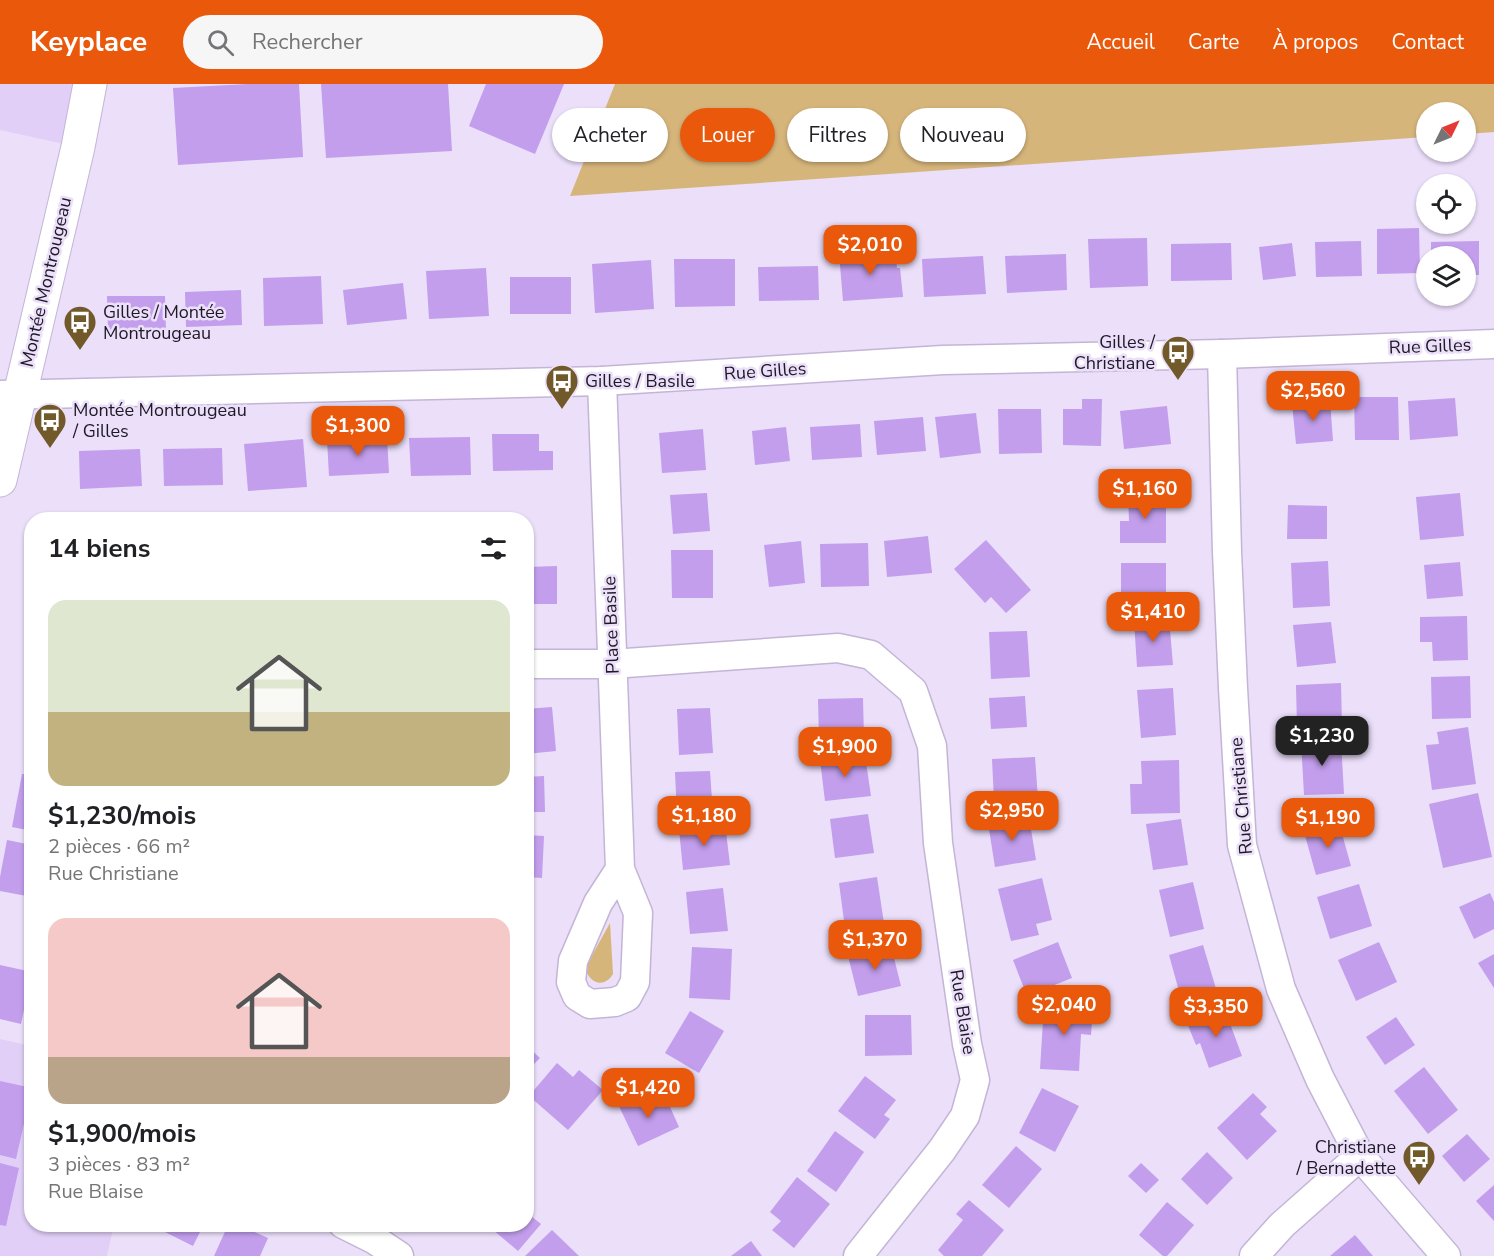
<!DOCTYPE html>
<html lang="fr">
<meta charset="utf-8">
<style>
:root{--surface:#fff;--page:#f6f6f6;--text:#202124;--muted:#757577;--accent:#ea580c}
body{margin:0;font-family:"Nunito Sans",sans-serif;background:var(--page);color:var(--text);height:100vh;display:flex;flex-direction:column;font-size:22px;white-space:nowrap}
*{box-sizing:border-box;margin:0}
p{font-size:20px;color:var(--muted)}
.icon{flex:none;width:33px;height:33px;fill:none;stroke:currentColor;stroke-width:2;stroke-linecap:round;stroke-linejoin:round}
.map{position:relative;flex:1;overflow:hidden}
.sheet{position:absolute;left:24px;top:428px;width:510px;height:720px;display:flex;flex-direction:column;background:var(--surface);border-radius:24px;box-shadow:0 2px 4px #0004}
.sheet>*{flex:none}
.top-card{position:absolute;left:552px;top:24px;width:570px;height:54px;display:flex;gap:12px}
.needle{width:39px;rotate:47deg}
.buttons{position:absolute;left:1416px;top:18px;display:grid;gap:12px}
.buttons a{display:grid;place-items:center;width:60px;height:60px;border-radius:50%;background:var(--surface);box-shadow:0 2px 4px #0004;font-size:30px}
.price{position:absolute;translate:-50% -51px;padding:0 14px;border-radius:12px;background:var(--accent);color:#fff;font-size:20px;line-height:39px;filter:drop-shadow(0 2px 3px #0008)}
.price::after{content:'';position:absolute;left:50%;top:36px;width:18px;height:14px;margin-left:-9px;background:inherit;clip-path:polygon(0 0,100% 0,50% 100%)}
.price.current{background:#222;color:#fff}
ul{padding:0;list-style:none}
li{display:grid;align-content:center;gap:12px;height:318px;padding:0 24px}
li span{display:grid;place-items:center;height:186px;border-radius:18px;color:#555}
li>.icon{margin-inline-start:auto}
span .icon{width:108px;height:108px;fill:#fffc;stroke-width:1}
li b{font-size:26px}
h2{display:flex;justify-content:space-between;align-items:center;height:72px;padding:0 24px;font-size:26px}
.pill{padding:0 21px;border-radius:27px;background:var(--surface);box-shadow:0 2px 4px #0004;font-size:21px;line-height:54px}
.pill.current{background:var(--accent);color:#fff}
header{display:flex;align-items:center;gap:36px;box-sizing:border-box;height:84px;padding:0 30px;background:var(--accent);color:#fff}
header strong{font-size:28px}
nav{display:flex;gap:33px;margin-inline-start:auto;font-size:21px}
.search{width:420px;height:54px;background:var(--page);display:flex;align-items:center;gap:15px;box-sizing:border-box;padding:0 21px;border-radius:33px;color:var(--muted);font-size:22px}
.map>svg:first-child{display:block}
</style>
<header>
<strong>Keyplace</strong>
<div class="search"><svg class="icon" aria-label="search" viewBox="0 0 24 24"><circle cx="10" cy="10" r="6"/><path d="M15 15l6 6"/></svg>Rechercher</div>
<nav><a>Accueil</a><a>Carte</a><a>À propos</a><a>Contact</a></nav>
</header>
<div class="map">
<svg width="1494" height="1172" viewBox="0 0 1494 1172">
<rect width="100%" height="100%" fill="#ebdffa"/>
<g fill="#e1cff7">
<polygon points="0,0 90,0 78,63 0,46"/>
<polygon points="0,955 31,962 32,1140 114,1140 107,1172 0,1172"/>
</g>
<g fill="#d6b57b">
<polygon points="615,0 1494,0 1494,48 1466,50 1466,28 1426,28 1426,53 570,112"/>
<path d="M610,839l3,51c-9,15 -24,9 -28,-6z"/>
</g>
<g fill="#c29eec">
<polygon points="248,0 299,0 303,73 178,81 173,4"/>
<polygon points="321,0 448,0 452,67 326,74"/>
<polygon points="486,0 564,0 535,70 469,42"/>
<polygon points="1419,144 1420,189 1377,190 1377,145"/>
<polygon points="1147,154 1148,202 1090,204 1088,155"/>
<polygon points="1361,157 1362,192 1316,193 1315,158"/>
<polygon points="1479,157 1479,191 1466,191 1466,172 1431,172 1431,158"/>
<polygon points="1231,159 1232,196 1171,197 1171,160"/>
<polygon points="1292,159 1296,192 1263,196 1259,163"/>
<polygon points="886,166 886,174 896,174 897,184 900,184 903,213 843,217 839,169"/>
<polygon points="1066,170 1067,206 1007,209 1005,172"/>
<polygon points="983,172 986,210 924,213 922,175"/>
<polygon points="674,175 735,175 735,222 675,223"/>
<polygon points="651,176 654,225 595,229 592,180"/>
<polygon points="818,182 819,216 759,217 758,183"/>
<polygon points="486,184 489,232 429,235 426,187"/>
<polygon points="321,192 323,240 264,242 263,194"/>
<rect x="510" y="193" width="61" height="37"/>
<polygon points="403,199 407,235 347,241 343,206"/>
<polygon points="241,206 242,241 186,243 185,208"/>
<polygon points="107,212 165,212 166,248 108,248"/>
<polygon points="1354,313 1398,313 1399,356 1355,356"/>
<polygon points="1455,314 1458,352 1410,356 1408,317"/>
<polygon points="1082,315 1102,315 1101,362 1063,361 1063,325 1082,325"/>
<polygon points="1330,316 1333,357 1296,360 1292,319"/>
<polygon points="1167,322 1171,360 1124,365 1120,327"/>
<polygon points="998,325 1041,325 1042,369 999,370"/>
<polygon points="976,329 981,369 940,374 935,333"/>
<polygon points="923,333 926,367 877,371 874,337"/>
<polygon points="860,340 862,373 812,376 810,343"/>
<polygon points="786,343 790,377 755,381 752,347"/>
<polygon points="703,345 706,386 662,389 659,349"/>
<polygon points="492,350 539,350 539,367 553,367 553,386 493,387"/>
<polygon points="387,353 389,389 329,392 327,356"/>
<polygon points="470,353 471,391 411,392 409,354"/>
<polygon points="303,355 307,403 248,407 244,360"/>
<polygon points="222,364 223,401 164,402 163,365"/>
<polygon points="140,365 142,402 80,405 79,367"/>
<polygon points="707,409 710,447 673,450 670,411"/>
<polygon points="1460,409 1464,452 1420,456 1416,413"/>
<polygon points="1128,411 1166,411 1166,459 1120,459 1120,437 1129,437"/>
<polygon points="1288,421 1327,422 1327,455 1287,455"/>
<polygon points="928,452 932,489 887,493 884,457"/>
<polygon points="986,456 1031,506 1006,529 991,513 985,519 954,485"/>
<polygon points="801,457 805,499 769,503 764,461"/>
<polygon points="868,459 869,502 821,503 820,460"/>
<polygon points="671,466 713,466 713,514 672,514"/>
<polygon points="1328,477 1330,522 1293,524 1291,479"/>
<polygon points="1460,478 1463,512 1427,515 1424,481"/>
<rect x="1121" y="479" width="45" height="43"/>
<polygon points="557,482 557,520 526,520 526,483"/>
<polygon points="1467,532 1468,576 1433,577 1432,558 1420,558 1420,533"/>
<polygon points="1169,534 1173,581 1137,583 1134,537"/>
<polygon points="1331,538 1336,579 1297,583 1293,541"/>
<polygon points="1027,547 1030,593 991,595 989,548"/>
<polygon points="1470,592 1471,634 1432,635 1431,593"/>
<polygon points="1341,599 1342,643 1297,644 1296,601"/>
<polygon points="1173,604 1176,651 1141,654 1137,606"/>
<polygon points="1025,612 1027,643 991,645 989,614"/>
<polygon points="863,614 864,654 819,655 818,615"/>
<polygon points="552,623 556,667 526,670 526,625"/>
<polygon points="710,624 713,669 679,671 677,625"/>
<polygon points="1468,643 1476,700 1432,706 1426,661 1439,660 1437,648"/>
<polygon points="1341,656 1344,710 1304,711 1301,657"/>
<polygon points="865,671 871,712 825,717 820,676"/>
<polygon points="1035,673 1038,715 994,717 992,675"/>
<polygon points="1179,676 1180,729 1131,730 1130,700 1142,700 1141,677"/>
<polygon points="710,687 713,730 677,732 675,688"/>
<polygon points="22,690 32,691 32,747 12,743"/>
<polygon points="544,692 545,728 526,728 526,693"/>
<polygon points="1478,709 1492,773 1443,784 1429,720"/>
<polygon points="868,730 874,769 835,774 830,735"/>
<polygon points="1029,733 1036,776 995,783 988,739"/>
<polygon points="1181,735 1188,781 1153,786 1146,740"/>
<polygon points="725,739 730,781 683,786 679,745"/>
<polygon points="1339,739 1351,782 1316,791 1304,748"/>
<polygon points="526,751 544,752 542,794 526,793"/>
<polygon points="7,756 32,761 32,813 0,807 0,793"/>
<polygon points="877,793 885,846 846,852 839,799"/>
<polygon points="1042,794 1052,836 1036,840 1039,851 1011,857 998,805"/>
<polygon points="1193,798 1204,845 1170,853 1159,806"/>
<polygon points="1359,800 1372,842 1330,855 1317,813"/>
<polygon points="723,804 728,847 690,850 686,808"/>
<polygon points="1490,809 1494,818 1494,845 1474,855 1459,823"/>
<polygon points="1058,858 1072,894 1027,912 1013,876"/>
<polygon points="1379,858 1397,898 1356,917 1338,876"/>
<polygon points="1203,861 1217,908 1182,918 1169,871"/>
<polygon points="891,862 901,902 858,912 848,872"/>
<polygon points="692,863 732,865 730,916 689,914"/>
<polygon points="1494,870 1494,904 1478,879"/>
<polygon points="0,881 32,888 21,940 0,935"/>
<polygon points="1044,921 1093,924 1091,951 1081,950 1079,987 1040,985"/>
<polygon points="1225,926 1242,972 1209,984 1200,959 1196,961 1187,939"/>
<polygon points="690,927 724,947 699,989 665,969"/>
<polygon points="865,931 911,931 912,971 865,972"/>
<polygon points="1396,933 1415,961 1385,981 1366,953"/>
<polygon points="526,961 540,974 526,988"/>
<polygon points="557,979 573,993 579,986 603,1006 568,1046 529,1012"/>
<polygon points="1424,983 1458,1026 1428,1050 1394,1007"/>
<polygon points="865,992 896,1016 884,1031 890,1035 875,1055 838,1027"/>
<polygon points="0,997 32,1004 16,1075 0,1071"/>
<polygon points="1042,1004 1079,1022 1055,1068 1019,1049"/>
<polygon points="636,1009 643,1024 666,1014 679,1043 638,1062 617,1018"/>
<polygon points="1253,1009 1267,1023 1260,1030 1277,1047 1247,1076 1217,1044"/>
<polygon points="835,1047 864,1068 836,1108 807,1087"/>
<polygon points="1467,1050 1490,1075 1464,1098 1442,1072"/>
<polygon points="1016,1062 1042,1085 1009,1124 982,1101"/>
<polygon points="1207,1068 1233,1094 1207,1121 1181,1095"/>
<polygon points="0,1079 19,1084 6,1142 0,1141"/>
<polygon points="1141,1079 1159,1096 1146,1109 1128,1092"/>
<polygon points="797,1093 830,1120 794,1164 772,1146 781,1137 770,1128"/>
<polygon points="1494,1101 1494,1137 1476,1117"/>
<polygon points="969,1116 1004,1146 982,1172 944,1172 938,1166 963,1136 956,1130"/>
<polygon points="1167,1118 1194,1141 1167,1172 1163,1172 1139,1151"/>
<polygon points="526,1128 541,1140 518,1167 486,1140 526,1140"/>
<polygon points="149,1140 204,1140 193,1162"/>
<polygon points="228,1141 241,1147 243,1143 268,1154 260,1172 214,1172"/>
<polygon points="552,1146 579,1172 525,1172"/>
<polygon points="1355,1151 1373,1172 1330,1172"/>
<polygon points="751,1157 762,1172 731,1172"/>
</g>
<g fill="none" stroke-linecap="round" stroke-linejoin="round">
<defs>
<g id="minor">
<polyline points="1222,270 1227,468 1233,604 1242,761 1281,905 1320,995 1360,1072 1446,1172"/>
<polyline points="602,297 620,785 638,829 635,898 627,913 615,918 590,920 577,912 571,898 573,877 598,819 620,785"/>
<polyline points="0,311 602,297 943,276 1222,270 1494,260"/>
<polyline points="526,580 612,580 838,564 871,571 913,607 932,662 938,759 967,960 975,996 965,1032 942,1066 858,1172"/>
<polyline points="343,1140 375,1156 399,1172"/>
<polyline points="1254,1172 1282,1141 1360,1072"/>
</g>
<polyline id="tertiary" points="0,396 78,63 90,0"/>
</defs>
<use href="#minor" stroke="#c4b5d6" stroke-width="31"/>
<use href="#tertiary" stroke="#c4b5d6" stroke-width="35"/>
<use href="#minor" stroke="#fff" stroke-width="28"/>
<use href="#tertiary" stroke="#fff" stroke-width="33"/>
</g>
<defs>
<symbol id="bus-pin" viewBox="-11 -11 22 30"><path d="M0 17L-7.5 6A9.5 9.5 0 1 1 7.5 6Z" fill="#72592a" stroke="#ebdffa"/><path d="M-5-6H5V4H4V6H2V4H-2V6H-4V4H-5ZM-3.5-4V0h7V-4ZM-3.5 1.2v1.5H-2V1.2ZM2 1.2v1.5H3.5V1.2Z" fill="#fff"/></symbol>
</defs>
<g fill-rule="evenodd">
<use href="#bus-pin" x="61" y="219" width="38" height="52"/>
<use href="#bus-pin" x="1159" y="249" width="38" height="52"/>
<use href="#bus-pin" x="543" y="278" width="38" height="52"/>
<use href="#bus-pin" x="31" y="317" width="38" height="52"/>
<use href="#bus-pin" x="1400" y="1054" width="38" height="52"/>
</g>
<g text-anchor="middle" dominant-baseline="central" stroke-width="5" stroke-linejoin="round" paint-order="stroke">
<g font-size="18" fill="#1e1925" stroke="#ebdffa">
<text transform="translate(46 198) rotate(-77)">Montée Montrougeau</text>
<text transform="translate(1430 262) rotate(-2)">Rue Gilles</text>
<text transform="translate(765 287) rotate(-4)">Rue Gilles</text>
<text transform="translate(611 541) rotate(-92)">Place Basile</text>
<text transform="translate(1241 712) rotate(-95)">Rue Christiane</text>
<text transform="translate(963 928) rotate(81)">Rue Blaise</text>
</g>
<g font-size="18" fill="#1e1925" stroke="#ebdffa" text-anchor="start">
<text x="103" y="228">Gilles / Montée<tspan x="103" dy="21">Montrougeau</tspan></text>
<text x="1155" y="258" text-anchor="end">Gilles /<tspan x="1155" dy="21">Christiane</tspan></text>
<text x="585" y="297">Gilles / Basile</text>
<text x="73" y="326">Montée Montrougeau<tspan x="73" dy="21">/ Gilles</tspan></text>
<text x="1396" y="1063" text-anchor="end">Christiane<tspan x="1396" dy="21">/ Bernadette</tspan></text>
</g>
</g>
</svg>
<div class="buttons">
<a><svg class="needle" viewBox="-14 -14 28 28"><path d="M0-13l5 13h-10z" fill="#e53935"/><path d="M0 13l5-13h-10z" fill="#757577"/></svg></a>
<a><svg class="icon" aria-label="locate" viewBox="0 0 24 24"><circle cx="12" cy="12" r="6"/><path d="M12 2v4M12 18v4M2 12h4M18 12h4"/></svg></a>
<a><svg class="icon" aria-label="layers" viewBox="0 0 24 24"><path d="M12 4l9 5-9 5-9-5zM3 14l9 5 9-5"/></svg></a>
</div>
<b class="price" style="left:870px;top:192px">$2,010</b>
<b class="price" style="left:1313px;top:338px">$2,560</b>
<b class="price" style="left:358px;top:373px">$1,300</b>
<b class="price" style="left:1145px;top:436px">$1,160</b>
<b class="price" style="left:1153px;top:559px">$1,410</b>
<b class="price current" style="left:1322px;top:683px">$1,230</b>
<b class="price" style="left:845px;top:694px">$1,900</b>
<b class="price" style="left:1012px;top:758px">$2,950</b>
<b class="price" style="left:704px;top:763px">$1,180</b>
<b class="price" style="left:1328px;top:765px">$1,190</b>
<b class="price" style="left:875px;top:887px">$1,370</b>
<b class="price" style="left:1064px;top:952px">$2,040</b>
<b class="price" style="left:1216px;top:954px">$3,350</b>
<b class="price" style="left:648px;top:1035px">$1,420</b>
<div class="top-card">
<a class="pill">Acheter</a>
<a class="pill current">Louer</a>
<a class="pill">Filtres</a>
<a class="pill">Nouveau</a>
</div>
<section class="sheet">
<h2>14 biens<svg class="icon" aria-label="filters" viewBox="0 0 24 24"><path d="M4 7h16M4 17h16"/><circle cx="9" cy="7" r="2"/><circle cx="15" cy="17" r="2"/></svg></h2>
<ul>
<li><span style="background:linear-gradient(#dfe7d0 60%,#c2b280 0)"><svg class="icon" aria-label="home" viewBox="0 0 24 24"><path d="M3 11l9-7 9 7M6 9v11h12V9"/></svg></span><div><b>$1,230/mois</b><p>2 pièces · 66 m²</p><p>Rue Christiane</p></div></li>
<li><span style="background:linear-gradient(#f6c9c9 75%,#b9a48a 0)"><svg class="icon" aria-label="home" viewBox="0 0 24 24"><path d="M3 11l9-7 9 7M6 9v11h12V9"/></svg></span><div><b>$1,900/mois</b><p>3 pièces · 83 m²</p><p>Rue Blaise</p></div></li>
</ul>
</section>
</div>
